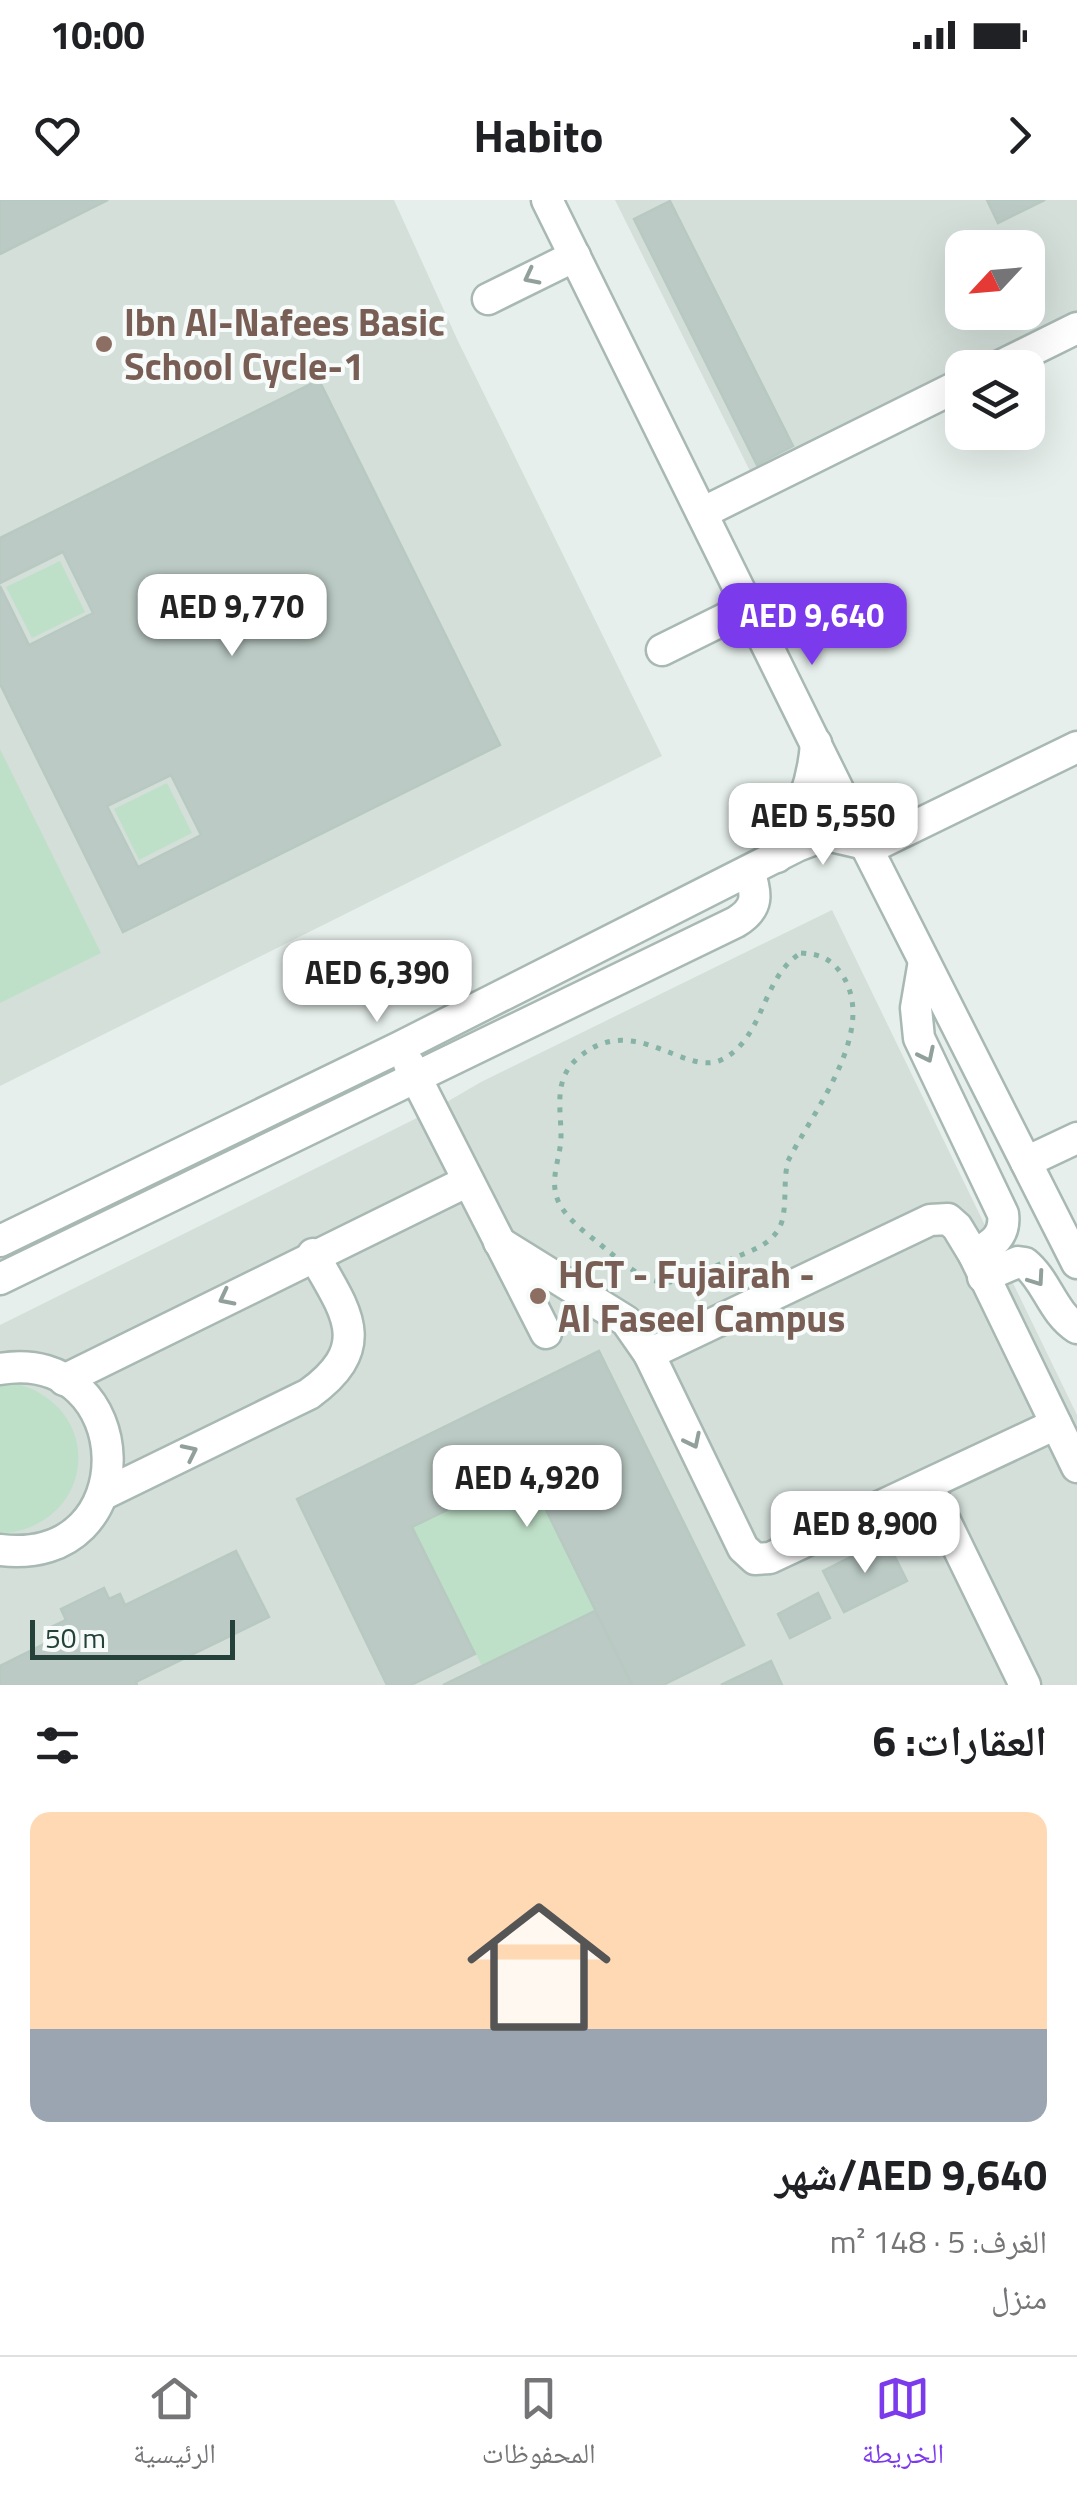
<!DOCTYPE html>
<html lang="ar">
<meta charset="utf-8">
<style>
:root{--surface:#fff;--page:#f2f2f2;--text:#202124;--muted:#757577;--line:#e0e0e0;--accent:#7c3aed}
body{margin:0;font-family:"Titillium Web","Noto Naskh Arabic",sans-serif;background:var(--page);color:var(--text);direction:rtl;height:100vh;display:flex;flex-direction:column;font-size:38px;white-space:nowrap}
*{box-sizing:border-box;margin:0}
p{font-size:32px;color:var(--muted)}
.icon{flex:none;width:55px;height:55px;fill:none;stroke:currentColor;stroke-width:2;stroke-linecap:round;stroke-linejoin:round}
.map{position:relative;height:1485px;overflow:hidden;direction:ltr}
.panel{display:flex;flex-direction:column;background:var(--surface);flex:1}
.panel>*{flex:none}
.needle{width:65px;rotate:244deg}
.fabs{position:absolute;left:945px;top:30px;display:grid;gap:20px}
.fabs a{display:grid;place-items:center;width:100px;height:100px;border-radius:20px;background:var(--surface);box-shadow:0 10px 40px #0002;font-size:50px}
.scale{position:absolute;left:30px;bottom:25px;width:205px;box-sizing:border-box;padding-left:10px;border:5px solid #24423a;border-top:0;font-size:28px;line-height:35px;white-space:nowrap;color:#24423a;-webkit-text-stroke:8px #f7fbf9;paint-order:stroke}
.price{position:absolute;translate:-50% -85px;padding:0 22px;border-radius:20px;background:#fff;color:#222;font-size:32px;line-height:65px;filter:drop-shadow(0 2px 5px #0008)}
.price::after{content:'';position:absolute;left:50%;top:60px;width:30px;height:22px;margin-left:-15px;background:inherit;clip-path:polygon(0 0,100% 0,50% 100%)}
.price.selected{background:var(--accent);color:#fff}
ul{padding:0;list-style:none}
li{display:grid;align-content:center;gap:20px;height:530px;padding:0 30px}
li+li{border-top:2px solid var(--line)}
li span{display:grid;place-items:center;height:310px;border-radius:20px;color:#555}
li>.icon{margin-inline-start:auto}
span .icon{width:180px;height:180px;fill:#fffc;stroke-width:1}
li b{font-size:42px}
h2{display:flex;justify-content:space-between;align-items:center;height:120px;padding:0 30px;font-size:42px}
.status{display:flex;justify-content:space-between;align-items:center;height:70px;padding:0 50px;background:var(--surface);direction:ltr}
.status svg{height:28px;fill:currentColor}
header{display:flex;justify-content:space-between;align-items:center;height:130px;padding:0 30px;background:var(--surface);font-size:45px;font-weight:700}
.menu{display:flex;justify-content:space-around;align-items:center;height:140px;border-top:2px solid var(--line);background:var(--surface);font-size:28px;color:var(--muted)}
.menu a{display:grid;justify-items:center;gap:5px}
.menu .selected{color:var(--accent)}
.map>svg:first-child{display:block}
</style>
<div class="status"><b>10:00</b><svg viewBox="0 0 49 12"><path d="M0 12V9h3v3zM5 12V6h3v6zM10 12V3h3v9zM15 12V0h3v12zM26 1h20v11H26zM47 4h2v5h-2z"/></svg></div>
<header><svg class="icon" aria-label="forward" viewBox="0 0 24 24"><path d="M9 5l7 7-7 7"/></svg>Habito<svg class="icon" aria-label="heart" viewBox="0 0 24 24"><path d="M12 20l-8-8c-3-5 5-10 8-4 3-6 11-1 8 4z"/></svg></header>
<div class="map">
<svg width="1077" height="1485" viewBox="0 0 1077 1485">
<rect width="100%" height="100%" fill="#e6efeb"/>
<g fill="#d4dfda" fill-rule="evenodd">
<polygon points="0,0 394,0 457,139 662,556 0,886"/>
<path d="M615,0h462v111l-326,162zM962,48h66v64h-66z"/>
<polygon points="832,710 1077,1215 1077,1485 0,1485 0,1125 433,910 481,882"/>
</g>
<g fill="#bfe0c8">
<polygon points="60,361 85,412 32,438 6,387"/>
<polygon points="0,549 101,753 0,803"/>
<polygon points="167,583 192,633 139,660 114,609"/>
<path d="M0,1180c108,15 101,146 0,154z"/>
<polygon points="527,1271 595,1411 482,1466 412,1327"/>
</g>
<g fill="#bbcac4" stroke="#b8c9c2" stroke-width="2.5" fill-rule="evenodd">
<polygon points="0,0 108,0 0,54"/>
<polygon points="987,0 1045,0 998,23"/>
<polygon points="670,1 793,246 757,265 634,19"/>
<path d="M319,180l181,365 -377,187 -123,-248v-98l29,59 64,-32 -30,-61 -63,31v-45zM171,575l30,60 -63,32 -31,-61z"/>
<polygon points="599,1151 744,1445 663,1485 632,1485 527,1271 412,1327 475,1454 411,1485 387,1485 297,1299"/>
<polygon points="886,1339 907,1381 844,1412 823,1371"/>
<polygon points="236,1351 269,1417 136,1482 137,1485 0,1485 0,1466 52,1440 47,1429 66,1420 61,1409 104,1388 109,1399 120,1394 125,1405"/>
<polygon points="818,1393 830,1418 790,1438 778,1414"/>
<polygon points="595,1411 632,1485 443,1485 482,1466"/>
<polygon points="771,1461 782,1485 721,1485"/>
</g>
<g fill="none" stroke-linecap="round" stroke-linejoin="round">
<defs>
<g id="minor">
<polyline points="547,0 865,644 1077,1063"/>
<polyline points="488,99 575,56"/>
<polyline points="996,168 1077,128"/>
<polyline points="702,313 962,184"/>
<polyline points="662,450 749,407"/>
<polyline points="868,649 1077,547"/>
<path d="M777,657c20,-40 36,-68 39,-114"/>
<path d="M924,761l-8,47 3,30 84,176c3,23 -12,31 -29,41"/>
<polyline points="409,864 546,1133"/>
<polyline points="1026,962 1077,938"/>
<polyline points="0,1041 400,847 797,646 826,635 865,644"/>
<polyline points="499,1042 626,1121 649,1154 743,1348 755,1359 770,1358 1056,1224"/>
<path d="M983,1077l35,-15 7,1c22,18 27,49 52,65"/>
<path d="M0,1079l736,-357c23,-14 21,-28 13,-51"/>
<polyline points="649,1154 930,1020 948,1019 957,1027 974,1055 1077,1267"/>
<path d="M0,1169c139,-23 148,199 0,181"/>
<polyline points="64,1180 468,981"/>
<polyline points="928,1286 1025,1485"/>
<path d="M102,1295l207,-101c66,-48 37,-82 4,-140"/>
</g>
</defs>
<use href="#minor" stroke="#a8b8b2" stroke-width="35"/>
<path stroke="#86b3a5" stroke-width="5" stroke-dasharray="5 8" stroke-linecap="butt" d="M801,753c18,1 29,5 40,20 39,56 -28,138 -53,188 -5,20 -1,41 -6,60 -6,21 -28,29 -46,36 -70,31 -74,40 -135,-12 -15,-12 -33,-25 -42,-42 -11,-23 2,-45 2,-67 0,-28 -8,-57 17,-78 55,-48 106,19 143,2 44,-21 40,-83 80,-107z"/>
<use href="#minor" stroke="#fff" stroke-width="30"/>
</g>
<defs><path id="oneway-chevron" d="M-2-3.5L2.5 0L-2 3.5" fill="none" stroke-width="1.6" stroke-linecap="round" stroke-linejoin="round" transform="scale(2.5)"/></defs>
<g stroke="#92a09c">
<use href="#oneway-chevron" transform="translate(531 77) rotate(153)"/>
<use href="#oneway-chevron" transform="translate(927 855) rotate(64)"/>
<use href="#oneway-chevron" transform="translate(1037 1079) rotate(55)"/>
<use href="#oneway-chevron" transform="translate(226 1098) rotate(153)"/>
<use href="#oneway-chevron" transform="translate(693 1241) rotate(64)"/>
<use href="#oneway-chevron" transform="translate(190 1252) rotate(-26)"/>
</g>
<g fill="#8d6e63" stroke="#f7fbf9" stroke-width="4">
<circle cx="104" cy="144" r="10"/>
<circle cx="538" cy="1096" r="10"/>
</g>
<g text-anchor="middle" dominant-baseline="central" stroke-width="8" stroke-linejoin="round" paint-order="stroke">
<g font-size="38" font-weight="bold" fill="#785e54" stroke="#f7fbf9" text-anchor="start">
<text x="124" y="122">Ibn Al-Nafees Basic<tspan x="124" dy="44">School Cycle-1</tspan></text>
<text x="558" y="1074">HCT - Fujairah -<tspan x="558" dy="44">Al Faseel Campus</tspan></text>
</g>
</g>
</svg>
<div class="fabs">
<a><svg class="needle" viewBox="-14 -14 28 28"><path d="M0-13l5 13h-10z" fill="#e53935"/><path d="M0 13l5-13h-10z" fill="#757577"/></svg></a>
<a><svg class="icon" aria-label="layers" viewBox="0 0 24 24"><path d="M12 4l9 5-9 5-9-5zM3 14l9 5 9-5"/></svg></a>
</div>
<div class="scale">50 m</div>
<b class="price" style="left:232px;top:459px">AED 9,770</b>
<b class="price selected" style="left:812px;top:468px">AED 9,640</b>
<b class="price" style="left:823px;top:668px">AED 5,550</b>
<b class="price" style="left:377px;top:825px">AED 6,390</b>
<b class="price" style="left:527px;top:1330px">AED 4,920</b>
<b class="price" style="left:865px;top:1376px">AED 8,900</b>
</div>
<section class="panel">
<h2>العقارات: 6<svg class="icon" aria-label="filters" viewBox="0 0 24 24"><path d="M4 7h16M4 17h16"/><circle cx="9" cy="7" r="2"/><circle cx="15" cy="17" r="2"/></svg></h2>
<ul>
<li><span style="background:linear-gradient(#ffd9b3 70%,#9aa5b1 0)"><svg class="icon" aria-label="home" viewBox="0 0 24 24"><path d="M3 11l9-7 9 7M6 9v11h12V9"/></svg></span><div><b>AED 9,640/شهر</b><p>الغرف: 5 · 148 m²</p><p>منزل</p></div></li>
</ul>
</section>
<nav class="menu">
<a class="selected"><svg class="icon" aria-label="map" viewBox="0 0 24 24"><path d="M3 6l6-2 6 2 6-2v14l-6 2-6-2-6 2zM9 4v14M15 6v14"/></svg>الخريطة</a>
<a><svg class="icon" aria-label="saved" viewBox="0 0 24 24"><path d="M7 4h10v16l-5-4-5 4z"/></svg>المحفوظات</a>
<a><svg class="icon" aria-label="home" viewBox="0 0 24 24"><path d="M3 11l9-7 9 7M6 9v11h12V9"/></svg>الرئيسية</a>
</nav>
